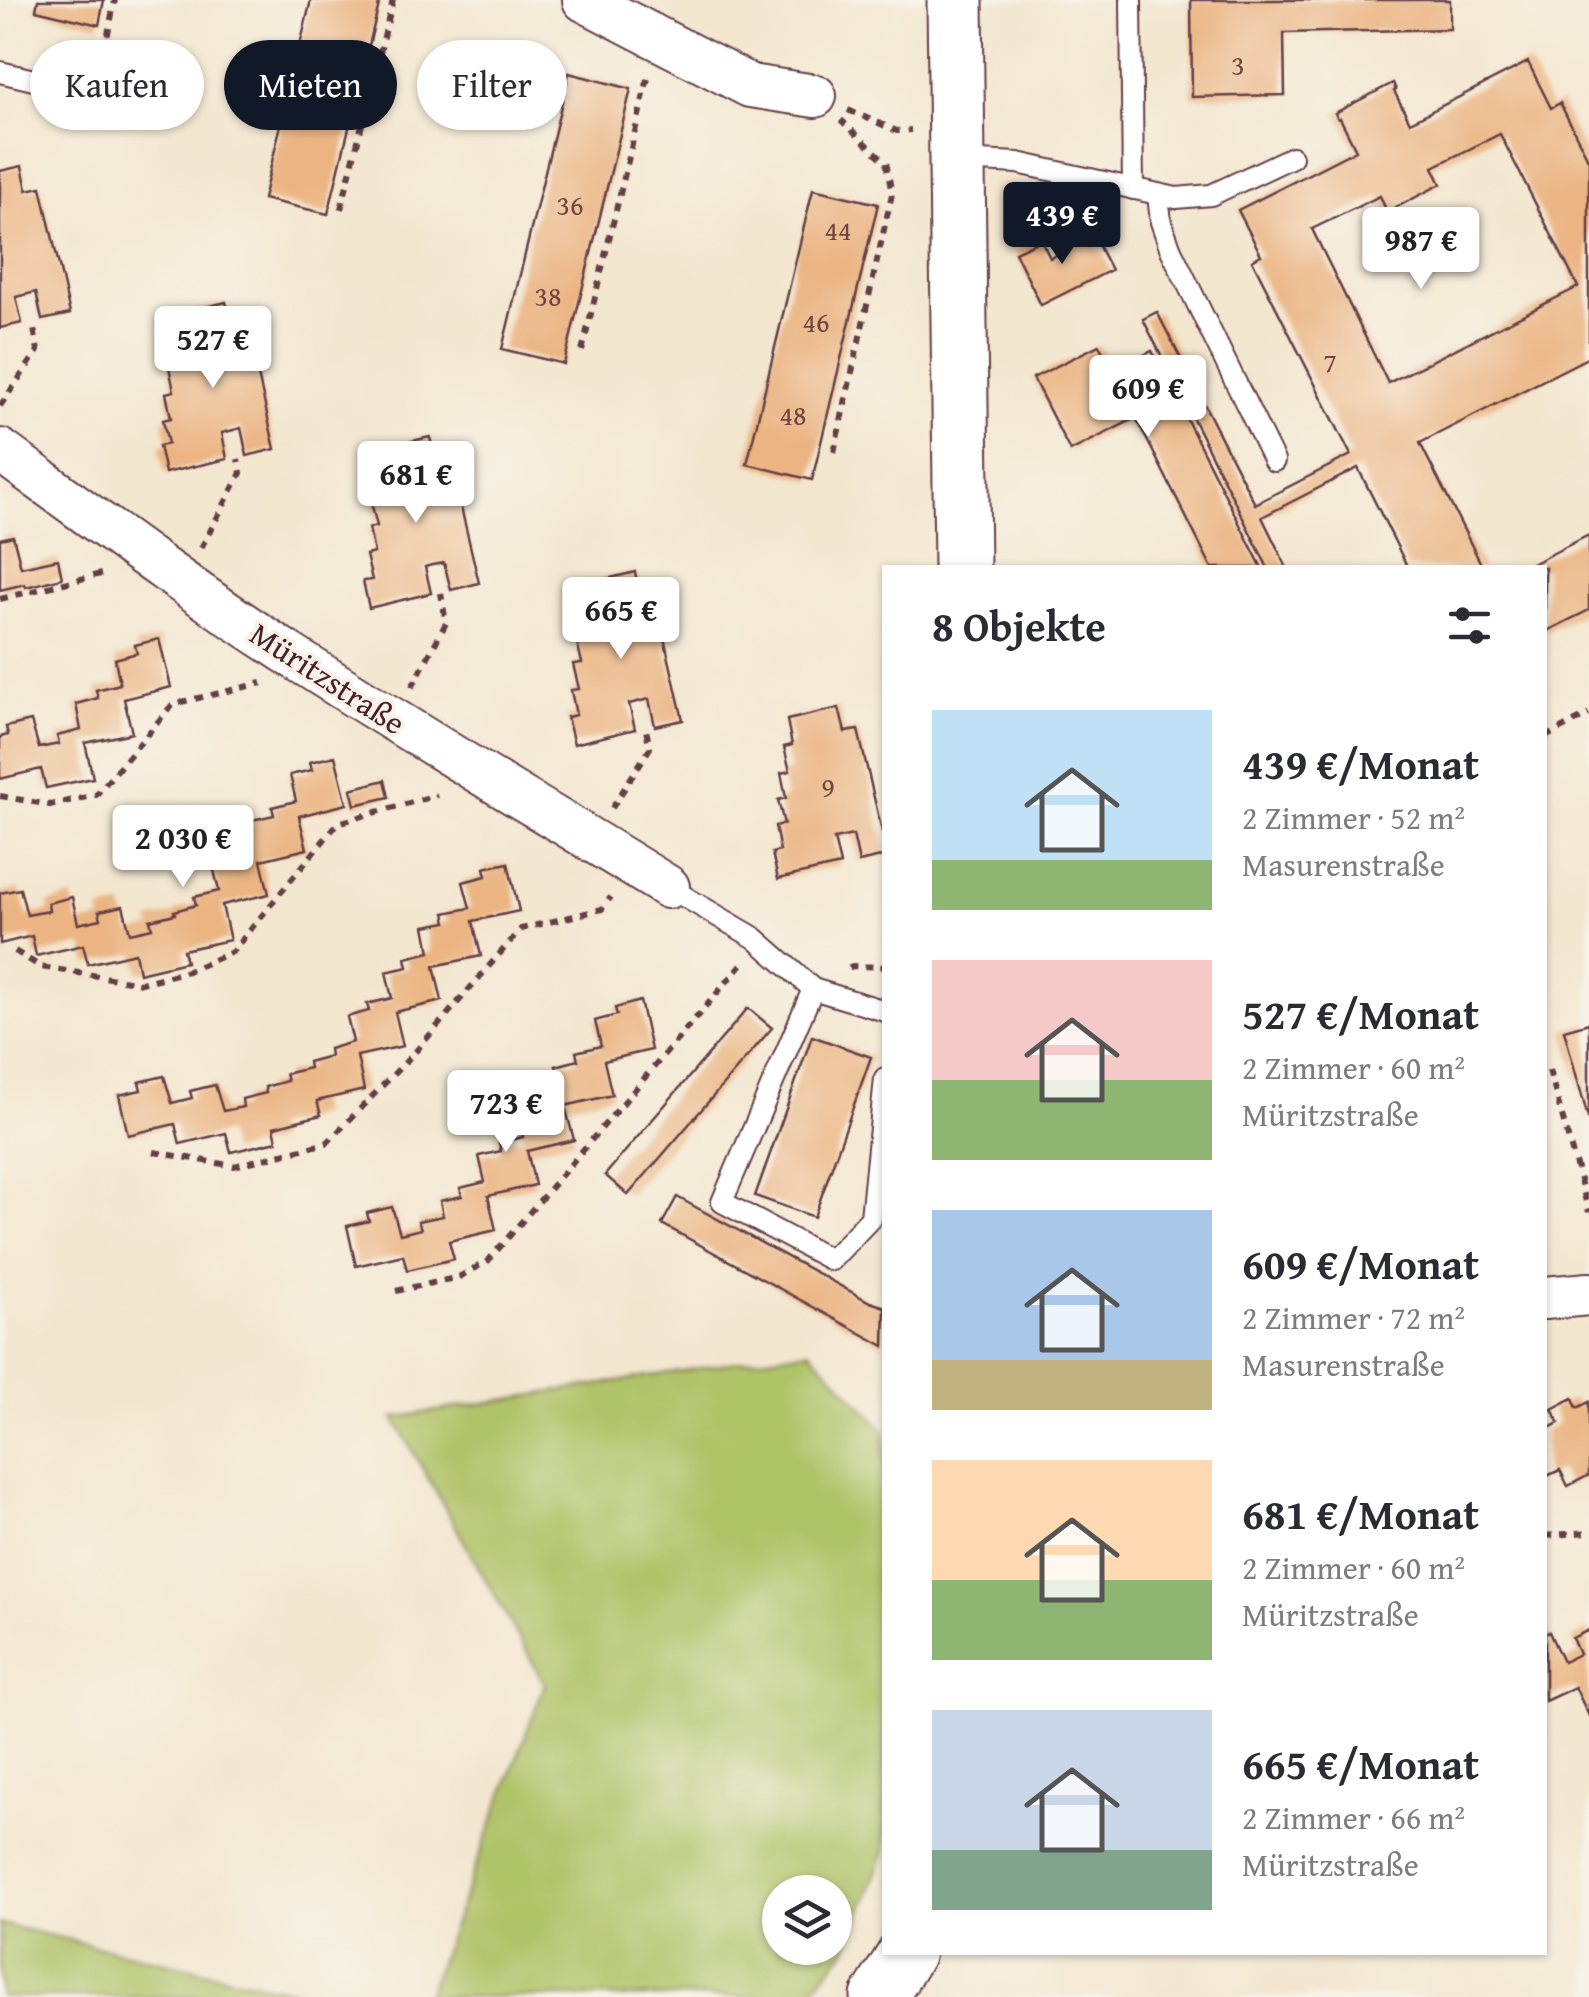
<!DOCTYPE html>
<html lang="de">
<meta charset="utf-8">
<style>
:root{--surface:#fff;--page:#f2f2f3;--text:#2b2b33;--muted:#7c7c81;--accent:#111827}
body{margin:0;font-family:"Gentium Book Plus",serif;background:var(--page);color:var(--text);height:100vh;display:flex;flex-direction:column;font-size:38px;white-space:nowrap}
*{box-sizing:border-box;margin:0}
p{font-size:32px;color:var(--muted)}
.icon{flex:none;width:55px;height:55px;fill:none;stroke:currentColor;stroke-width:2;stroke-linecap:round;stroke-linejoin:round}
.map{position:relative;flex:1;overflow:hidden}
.sheet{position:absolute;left:882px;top:565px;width:665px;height:1390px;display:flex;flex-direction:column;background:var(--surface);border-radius:0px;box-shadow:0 2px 8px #0004}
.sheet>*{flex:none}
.guide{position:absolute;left:30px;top:40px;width:702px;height:90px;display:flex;gap:20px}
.controls{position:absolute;left:762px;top:1875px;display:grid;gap:20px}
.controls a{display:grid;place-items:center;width:90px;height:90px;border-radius:50%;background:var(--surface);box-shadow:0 2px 8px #0004;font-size:50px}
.price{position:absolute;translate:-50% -85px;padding:0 22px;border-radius:10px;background:#fff;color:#222;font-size:32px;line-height:65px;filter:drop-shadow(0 2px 5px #0008)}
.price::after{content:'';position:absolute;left:50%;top:60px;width:30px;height:22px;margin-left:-15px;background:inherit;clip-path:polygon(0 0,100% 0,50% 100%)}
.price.on{background:var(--accent);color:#fff}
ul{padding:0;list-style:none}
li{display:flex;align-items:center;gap:30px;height:250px;padding:0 50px}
li span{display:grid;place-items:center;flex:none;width:280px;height:200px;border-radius:0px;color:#555}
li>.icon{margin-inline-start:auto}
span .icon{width:120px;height:120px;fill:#fffc;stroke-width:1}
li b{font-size:42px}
h2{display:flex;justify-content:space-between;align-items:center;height:120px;padding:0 50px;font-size:42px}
.pill{padding:0 35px;border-radius:45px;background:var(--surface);box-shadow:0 2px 8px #0004;font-size:35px;line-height:90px}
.pill.on{background:var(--accent);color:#fff}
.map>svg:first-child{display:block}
</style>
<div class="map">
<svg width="1589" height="1997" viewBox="0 0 1589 1997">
<rect width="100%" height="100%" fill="#f7f3e8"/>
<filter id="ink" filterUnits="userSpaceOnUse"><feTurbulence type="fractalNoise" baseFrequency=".01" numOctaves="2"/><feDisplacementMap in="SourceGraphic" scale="20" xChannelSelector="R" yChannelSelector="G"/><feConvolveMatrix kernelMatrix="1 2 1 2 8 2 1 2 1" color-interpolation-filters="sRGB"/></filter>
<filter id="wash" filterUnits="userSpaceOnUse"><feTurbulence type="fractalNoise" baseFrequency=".0048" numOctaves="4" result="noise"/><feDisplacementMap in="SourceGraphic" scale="40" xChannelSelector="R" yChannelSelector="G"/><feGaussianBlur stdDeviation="2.25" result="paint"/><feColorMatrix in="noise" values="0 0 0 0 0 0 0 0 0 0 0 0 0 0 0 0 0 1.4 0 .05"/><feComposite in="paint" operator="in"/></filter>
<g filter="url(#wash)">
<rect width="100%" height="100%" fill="#f3e6cf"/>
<g fill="#afc367" stroke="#7c7149" stroke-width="2.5" fill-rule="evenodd">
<path d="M810,1350l75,81v420l-39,99 -40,47h-380l119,-313 -151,-266zM780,1892h55v56h-55z"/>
<polygon points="0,1924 317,1997 0,1997"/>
</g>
<g id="blocks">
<g fill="#ebb482" fill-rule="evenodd">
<polygon points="38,0 104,0 99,25 36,10"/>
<polygon points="311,0 380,0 328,214 263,199"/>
<polygon points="1191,0 1450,0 1450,29 1284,33 1285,95 1192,97"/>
<path d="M1528,62l23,46 9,-5 29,58v196l-169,86 63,125h-75l-50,-100 -96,49 25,51h-19l-125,-249 14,-7 98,192 96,-49 -99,-195 9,-5 -23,-45 118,-60 -16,-32 -2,1 -3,-6 58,-30 3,7 -2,1 16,31zM1500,134l78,153 -190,96 -76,-154 68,-33 7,16 54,-28 -8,-17z"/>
<polygon points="569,73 631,89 564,364 502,349"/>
<polygon points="22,166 27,190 41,187 70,314 42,320 36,292 16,297 22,323 0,328 0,171"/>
<polygon points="813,189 878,204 812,480 747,464"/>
<polygon points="1092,233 1111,270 1041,305 1015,252 1041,240 1050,258 1060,253 1058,250"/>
<polygon points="226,302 232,326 246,323 275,449 247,456 241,428 222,433 227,459 165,473 159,446 168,444 163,420 171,418 166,393 174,391 169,367 178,365 172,340 181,338 176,314"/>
<polygon points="1099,345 1106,358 1099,362 1106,374 1152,351 1262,568 1212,568 1136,418 1070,451 1033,378"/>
<polygon points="430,437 435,461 449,457 479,583 451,590 444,563 432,565 425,567 431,593 369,608 363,581 372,580 366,555 374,553 369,528 377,526 371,502 380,500 375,475 383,474 377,449"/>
<polygon points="1589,535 1589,610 1545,632 1545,568 1524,568"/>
<polygon points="13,536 21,567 58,559 62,578 26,587 25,584 0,590 0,539"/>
<polygon points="635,572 640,597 654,594 683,720 655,726 649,699 629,704 635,729 574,744 567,717 576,715 571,690 579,689 573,664 582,663 576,638 585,636 579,611 588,610 582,585"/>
<polygon points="159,639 171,687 124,699 132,733 85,743 93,778 46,788 41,769 0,779 0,737 8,735 6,727 31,721 39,748 59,744 57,736 81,730 76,704 98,698 96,690 120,684 115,659 137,653 135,645"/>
<polygon points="839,708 845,732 858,730 885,844 885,856 859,862 853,835 834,839 840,865 778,879 772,853 780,851 775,826 784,824 778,800 786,798 781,773 790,771 784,747 792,745 787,720"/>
<polygon points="335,756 347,804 299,816 307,849 261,860 269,894 222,905 230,940 183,950 186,962 139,973 135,953 88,964 83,945 36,956 32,936 0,944 0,893 20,889 27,915 49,911 48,903 72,897 78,924 101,919 99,911 123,906 130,933 152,928 150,920 175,914 174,911 196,905 194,897 219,891 213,866 235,860 228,830 252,824 252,820 274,815 272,807 296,801 290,775 312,770 310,762"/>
<polygon points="385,780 389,797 355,805 351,789"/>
<polygon points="508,863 519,911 473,921 481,956 434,966 442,1001 395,1012 403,1046 357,1056 364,1090 317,1101 321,1115 274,1127 277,1141 231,1152 226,1133 180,1144 175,1124 128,1135 119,1095 141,1090 139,1082 164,1076 172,1103 192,1098 190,1091 215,1085 223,1111 243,1107 242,1099 266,1093 265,1087 287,1081 285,1074 309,1068 308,1062 330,1056 329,1049 353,1042 347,1017 369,1011 367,1004 392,998 386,972 408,967 406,958 430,952 425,926 447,922 445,913 470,908 463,882 486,876 484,868"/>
<polygon points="640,1001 651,1050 604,1061 612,1095 565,1106 574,1140 527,1151 535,1185 488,1196 496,1230 449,1241 454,1259 407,1270 403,1255 356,1266 347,1226 369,1221 367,1213 392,1207 400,1234 421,1229 418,1221 443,1216 440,1201 462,1196 460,1188 485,1182 479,1156 501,1151 499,1143 523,1137 517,1111 539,1106 537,1097 562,1092 556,1066 578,1060 576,1052 601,1046 595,1021 617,1015 615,1008"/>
<polygon points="748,1008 772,1028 628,1195 605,1175"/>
<polygon points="1589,1023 1589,1118 1588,1118 1564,1030"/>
<polygon points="812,1036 871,1057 814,1217 755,1196"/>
<polygon points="677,1197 870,1302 885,1307 884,1346 662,1224"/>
<polygon points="1573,1398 1577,1408 1589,1402 1589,1475 1568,1486 1560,1470 1545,1477 1545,1430 1559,1423 1552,1409"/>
<polygon points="1589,1630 1589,1716 1575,1687 1545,1701 1545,1634 1549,1632 1563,1662 1579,1654 1572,1638"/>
</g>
</g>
</g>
<g filter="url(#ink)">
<use href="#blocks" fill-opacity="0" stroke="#633d44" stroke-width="2.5"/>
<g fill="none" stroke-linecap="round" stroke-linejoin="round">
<defs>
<g id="service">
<polyline points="1131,0 1133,189"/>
<polyline points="0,72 97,95"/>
<polyline points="959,160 1018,163 1176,198 1211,195 1292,157"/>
<polyline points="1158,195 1161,222 1171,250 1274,461"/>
<polyline points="668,887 755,938 813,989 885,1011"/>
<polyline points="813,989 722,1202 831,1260 871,1218 885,1078"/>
</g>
<g id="minor">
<polyline points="584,0 750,86 815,96"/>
<path d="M0,450c96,70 192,142 292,206 124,80 251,154 376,231"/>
<polyline points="1545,1298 1589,1294"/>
</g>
<g id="secondary">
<polyline points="955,0 962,568"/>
<polyline points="879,1997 907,1952"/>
</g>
</defs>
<use href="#service" stroke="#633d44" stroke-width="24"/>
<use href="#minor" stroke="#633d44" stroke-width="46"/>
<use href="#secondary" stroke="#633d44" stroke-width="59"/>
<g stroke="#633d44" stroke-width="6" stroke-dasharray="8 8" stroke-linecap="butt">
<polyline points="101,67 115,0"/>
<polyline points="848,110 897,131 911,130"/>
<polyline points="341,209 393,0"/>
<polyline points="582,351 648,78"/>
<polyline points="0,406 38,351 33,323"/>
<polyline points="834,452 892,194 886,162 841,120"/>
<polyline points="201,548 241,473 238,459"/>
<polyline points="0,599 101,574"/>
<polyline points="412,687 446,623 441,593"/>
<polyline points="1545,737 1589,714"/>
<polyline points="0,796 50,805 96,795 173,704 262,683"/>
<polyline points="612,808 650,748 646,730"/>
<polyline points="15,951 41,967 141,983 188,971 232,952 338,823 437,795"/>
<polyline points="849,968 852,966 885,967"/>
<polyline points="1549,1070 1589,1212"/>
<polyline points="154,1152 234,1166 327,1143 416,1051 521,929 602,909 611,897"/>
<polyline points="396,1291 459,1277 488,1261 742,964"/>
<polyline points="1545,1536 1589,1532"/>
</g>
<use href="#service" stroke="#fff" stroke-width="20"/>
<use href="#minor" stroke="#fff" stroke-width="42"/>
<use href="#secondary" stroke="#fff" stroke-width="55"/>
</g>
</g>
<g text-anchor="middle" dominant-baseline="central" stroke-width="8" stroke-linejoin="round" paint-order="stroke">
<g font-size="28" fill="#724441">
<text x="1238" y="64">3</text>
<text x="570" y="204">36</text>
<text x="838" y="229">44</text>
<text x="548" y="295">38</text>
<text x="816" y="321">46</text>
<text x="1330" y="361">7</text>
<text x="793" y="414">48</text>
<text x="828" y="786">9</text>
</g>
<g font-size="32" fill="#4a1f2b" stroke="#f7f3e8">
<text transform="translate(328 678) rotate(33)">Müritzstraße</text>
</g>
</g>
</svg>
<div class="controls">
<a><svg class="icon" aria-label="layers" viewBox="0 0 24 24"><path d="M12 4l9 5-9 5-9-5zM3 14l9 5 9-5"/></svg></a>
</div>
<b class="price on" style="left:1062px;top:267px">439 €</b>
<b class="price" style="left:1421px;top:292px">987 €</b>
<b class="price" style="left:213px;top:391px">527 €</b>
<b class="price" style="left:1148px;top:440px">609 €</b>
<b class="price" style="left:416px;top:526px">681 €</b>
<b class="price" style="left:621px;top:662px">665 €</b>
<b class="price" style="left:183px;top:890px">2 030 €</b>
<b class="price" style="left:506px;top:1155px">723 €</b>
<div class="guide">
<a class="pill">Kaufen</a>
<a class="pill on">Mieten</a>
<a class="pill">Filter</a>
</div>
<section class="sheet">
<h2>8 Objekte<svg class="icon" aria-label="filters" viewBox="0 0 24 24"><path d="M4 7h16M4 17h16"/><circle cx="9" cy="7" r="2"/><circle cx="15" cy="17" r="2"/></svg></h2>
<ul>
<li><span style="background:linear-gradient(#bfe0f5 75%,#8fb573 0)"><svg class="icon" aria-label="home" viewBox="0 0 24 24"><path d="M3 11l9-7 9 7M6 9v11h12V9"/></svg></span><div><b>439 €/Monat</b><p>2 Zimmer · 52 m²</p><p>Masurenstraße</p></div></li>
<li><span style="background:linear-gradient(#f6c9c9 60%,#8fb573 0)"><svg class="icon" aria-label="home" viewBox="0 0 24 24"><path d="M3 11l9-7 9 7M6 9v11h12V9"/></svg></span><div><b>527 €/Monat</b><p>2 Zimmer · 60 m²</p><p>Müritzstraße</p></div></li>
<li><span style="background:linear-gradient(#a9c7e8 75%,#c2b280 0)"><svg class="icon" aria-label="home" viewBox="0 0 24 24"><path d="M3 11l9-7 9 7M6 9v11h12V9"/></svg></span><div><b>609 €/Monat</b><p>2 Zimmer · 72 m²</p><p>Masurenstraße</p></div></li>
<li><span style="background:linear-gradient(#ffd9b3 60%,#8fb573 0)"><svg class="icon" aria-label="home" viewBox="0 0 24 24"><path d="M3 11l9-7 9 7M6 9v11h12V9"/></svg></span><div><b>681 €/Monat</b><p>2 Zimmer · 60 m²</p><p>Müritzstraße</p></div></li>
<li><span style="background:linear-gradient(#c9d6e8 70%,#7fa58c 0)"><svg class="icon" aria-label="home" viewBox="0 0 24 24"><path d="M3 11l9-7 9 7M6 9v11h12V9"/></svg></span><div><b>665 €/Monat</b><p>2 Zimmer · 66 m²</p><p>Müritzstraße</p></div></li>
</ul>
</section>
</div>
